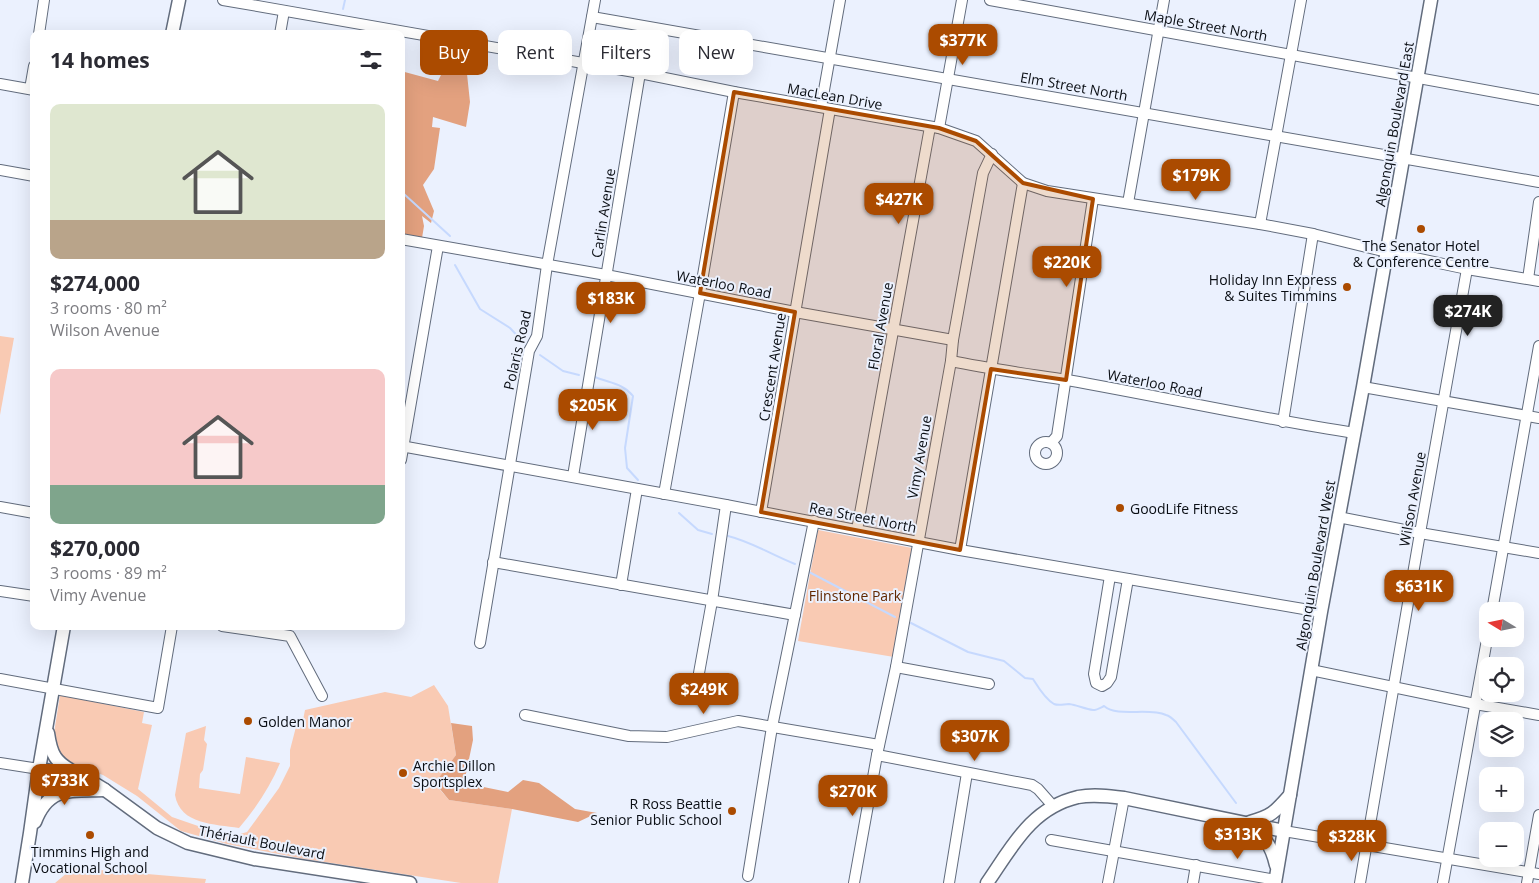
<!DOCTYPE html>
<meta charset="utf-8">
<style>
:root{--surface:#fff;--page:#f2f2f3;--text:#2b2b33;--muted:#7c7c81;--accent:#ab4b00}
body{margin:0;font-family:"Open Sans",sans-serif;background:var(--page);color:var(--text);height:100vh;display:flex;flex-direction:column;font-size:19px;white-space:nowrap}
*{box-sizing:border-box;margin:0}
p{font-size:16px;color:var(--muted)}
.icon{flex:none;width:28px;height:28px;fill:none;stroke:currentColor;stroke-width:2;stroke-linecap:round;stroke-linejoin:round}
.map{position:relative;flex:1;overflow:hidden}
.panel{position:absolute;left:30px;top:30px;width:375px;height:600px;display:flex;flex-direction:column;background:var(--surface);border-radius:10px;box-shadow:0 5px 20px #0002}
.panel>*{flex:none}
.hud{position:absolute;left:420px;top:30px;width:475px;height:45px;display:flex;gap:10px}
.needle{width:32px;rotate:280deg}
.buttons{position:absolute;left:1479px;top:602px;display:grid;gap:10px}
.buttons a{display:grid;place-items:center;width:45px;height:45px;border-radius:10px;background:var(--surface);box-shadow:0 5px 20px #0002;font-size:25px}
.price{position:absolute;translate:-50% -42px;padding:0 11px;border-radius:10px;background:var(--accent);color:#fff;font-size:16px;line-height:32px;filter:drop-shadow(0 1px 2px #0008)}
.price::after{content:'';position:absolute;left:50%;top:30px;width:15px;height:11px;margin-left:-8px;background:inherit;clip-path:polygon(0 0,100% 0,50% 100%)}
.price.selected{background:#222;color:#fff}
ul{padding:0;list-style:none}
li{display:grid;align-content:center;gap:10px;height:265px;padding:0 20px}
li span{display:grid;place-items:center;height:155px;border-radius:10px;color:#555}
li>.icon{margin-inline-start:auto}
span .icon{width:90px;height:90px;fill:#fffc;stroke-width:1}
li b{font-size:21px}
h2{display:flex;justify-content:space-between;align-items:center;height:60px;padding:0 20px;font-size:21px}
.tag{padding:0 18px;border-radius:10px;background:var(--surface);box-shadow:0 5px 20px #0002;font-size:18px;line-height:45px}
.tag.selected{background:var(--accent);color:#fff}
.map>svg:first-child{display:block}
</style>
<div class="map">
<svg width="1539" height="883" viewBox="0 0 1539 883">
<rect width="100%" height="100%" fill="#ebf1fe"/>
<g fill="#f9cab3">
<polygon points="0,336 14,338 0,415"/>
<polygon points="818,530 912,548 894,657 798,641"/>
<polygon points="434,685 448,706 456,755 435,784 449,800 512,809 498,883 461,883 305,859 227,844 181,831 137,796 103,775 70,763 57,750 54,733 60,695 144,712 142,723 152,725 138,789 172,817 230,837 247,832 279,788 290,766 290,750 297,723 302,725 305,710 385,692 411,697"/>
<path d="M206,726l-2,14 3,4 -4,26 -3,4 -1,14 41,6 6,-37 34,6c-10,24 -24,45 -41,65 -24,-4 -59,-3 -64,-33l11,-62z"/>
<polygon points="74,867 88,869 206,879 205,883 55,883 67,873 71,872"/>
</g>
<g fill="#e3a17f">
<polygon points="449,59 460,59 457,73 467,74 470,102 466,127 433,117 432,127 440,128 434,169 423,185 434,211 431,223 422,216 424,226 422,238 401,234 401,71 438,81"/>
<polygon points="451,723 472,726 473,740 464,783 508,792 523,780 539,783 575,809 597,813 578,822 512,809 449,800 435,783 456,755"/>
</g>
<g fill="none" stroke-linecap="round" stroke-linejoin="round">
<g stroke="#c6d9fe" stroke-width="2">
<polyline points="343,9 345,0"/>
<polyline points="401,190 404,194 450,236"/>
<polyline points="455,265 480,309 510,328 525,344"/>
<polyline points="540,355 563,371 579,375"/>
<path d="M595,377c14,6 28,6 38,19l-8,52 2,20 11,12"/>
<polyline points="679,513 698,530 712,534"/>
<path d="M728,536c24,6 44,19 67,28"/>
<polyline points="809,572 895,617"/>
<path d="M911,623l57,29 36,9 21,17 8,1c5,8 12,20 21,25 5,2 10,0 15,0 8,1 16,5 24,6 4,0 7,-2 11,-4 14,12 44,1 62,9 4,1 7,4 10,7l60,81"/>
</g>
<defs>
<g id="minor">
<polyline points="223,0 640,73 734,92 939,128 976,141 1023,183 1047,191 1260,224 1313,234 1387,252 1467,269 1539,281"/>
<polyline points="990,0 1539,100"/>
<polyline points="592,17 1539,182"/>
<polyline points="39,34 44,0"/>
<polyline points="280,34 284,11"/>
<polyline points="0,84 34,90"/>
<polyline points="30,89 34,66"/>
<polyline points="821,107 840,0"/>
<polyline points="939,128 962,0"/>
<polyline points="0,170 34,176"/>
<polyline points="1128,203 1164,0"/>
<polyline points="1260,224 1301,0"/>
<polyline points="401,239 606,275 795,312 953,340"/>
<polyline points="1528,279 1539,202"/>
<path d="M951,361c39,8 77,13 116,19 96,17 191,38 287,53"/>
<polyline points="1363,387 1539,418"/>
<polyline points="1283,422 1313,234"/>
<circle cx="1046" cy="453" r="11"/>
<polyline points="1051,443 1057,436 1093,199"/>
<polyline points="401,446 726,505 960,550 1321,612"/>
<polyline points="401,460 438,246"/>
<polyline points="573,476 640,73"/>
<polyline points="664,494 700,293 734,92"/>
<polyline points="0,507 34,513"/>
<polyline points="761,512 830,109"/>
<polyline points="1338,517 1420,533 1539,553"/>
<polyline points="857,530 930,127"/>
<polyline points="960,550 1023,183"/>
<polyline points="493,562 795,615"/>
<polyline points="1110,576 1094,674 1096,683 1102,686 1107,683 1111,677 1128,579"/>
<polyline points="621,585 637,489"/>
<polyline points="0,591 34,596"/>
<polyline points="1492,611 1539,346"/>
<polyline points="222,626 290,636 322,696"/>
<polyline points="480,643 529,351 537,336 547,265 595,0"/>
<polyline points="896,667 989,684"/>
<polyline points="1311,670 1475,704 1539,715"/>
<polyline points="699,673 712,601 726,505"/>
<polyline points="0,679 158,708 172,626"/>
<polyline points="525,715 629,736 667,737 738,721 879,745"/>
<polyline points="877,755 1032,785 1038,789 1053,806"/>
<polyline points="0,763 39,769"/>
<polyline points="1284,831 1539,874"/>
<polyline points="1051,840 1276,880"/>
<polyline points="748,876 772,727 814,521"/>
<polyline points="854,883 877,755 896,667 951,361 953,340 983,173 992,154"/>
<polyline points="949,883 967,773"/>
<polyline points="1108,883 1124,798"/>
<polyline points="1193,883 1196,865"/>
<polyline points="1360,883 1420,533 1467,269"/>
<polyline points="1443,883 1488,634"/>
<polyline points="1527,883 1539,815"/>
</g>
<g id="major">
<polyline points="172,34 179,0"/>
<path d="M48,733c3,21 7,29 26,39"/>
<polyline points="39,769 82,776 105,790 157,828 188,843 254,859 410,883"/>
<path d="M35,822c14,-37 37,-31 70,-32"/>
<path d="M1250,822c22,-6 25,-10 40,-27"/>
<path d="M1249,825c16,13 22,19 27,40"/>
<polyline points="22,883 30,833 39,769 64,626"/>
<path d="M987,883c25,-36 44,-75 91,-86 15,-3 31,-1 46,1l160,33"/>
<polyline points="1275,883 1321,612 1363,387 1431,0"/>
</g>
</defs>
<use href="#minor" stroke="#626c7d" stroke-width="12"/>
<use href="#major" stroke="#626c7d" stroke-width="15"/>
<use href="#minor" stroke="#fff" stroke-width="10"/>
<use href="#major" stroke="#fff" stroke-width="12"/>
</g>
<path fill="#ab4b00" fill-opacity="0.2" stroke="#ab4b00" stroke-width="4" stroke-linejoin="round" d="M734,92l205,36 37,13 47,42 70,16 -27,181 -75,-11 -31,181 -199,-38 34,-200 -95,-19z"/>
<g fill="#ab4b00" stroke="#ebf1fe" stroke-width="2">
<circle cx="1421" cy="229" r="5"/>
<circle cx="1347" cy="287" r="5"/>
<circle cx="1120" cy="508" r="5"/>
<circle cx="248" cy="721" r="5"/>
<circle cx="403" cy="773" r="5"/>
<circle cx="732" cy="811" r="5"/>
<circle cx="90" cy="835" r="5"/>
</g>
<g text-anchor="middle" dominant-baseline="central" stroke-width="4" stroke-linejoin="round" paint-order="stroke">
<g font-size="14" fill="#0a0e14" stroke="#ebf1fe">
<text transform="translate(1206 25) rotate(10)">Maple Street North</text>
<text transform="translate(1074 86) rotate(10)">Elm Street North</text>
<text transform="translate(835 96) rotate(10)">MacLean Drive</text>
<text transform="translate(1394 124) rotate(-80)">Algonquin Boulevard East</text>
<text transform="translate(603 213) rotate(-81)">Carlin Avenue</text>
<text transform="translate(724 284) rotate(11)">Waterloo Road</text>
<text transform="translate(880 326) rotate(-80)">Floral Avenue</text>
<text transform="translate(517 350) rotate(-77)">Polaris Road</text>
<text transform="translate(772 367) rotate(-81)">Crescent Avenue</text>
<text transform="translate(1155 383) rotate(11)">Waterloo Road</text>
<text transform="translate(919 457) rotate(-80)">Vimy Avenue</text>
<text transform="translate(1412 499) rotate(-80)">Wilson Avenue</text>
<text transform="translate(863 517) rotate(11)">Rea Street North</text>
<text transform="translate(1315 565) rotate(-80)">Algonquin Boulevard West</text>
<text transform="translate(262 842) rotate(11)">Thériault Boulevard</text>
</g>
<g font-size="14" fill="#0a0e14" stroke="#ebf1fe" text-anchor="start">
<text x="1421" y="245" text-anchor="middle">The Senator Hotel<tspan x="1421" dy="16">&amp; Conference Centre</tspan></text>
<text x="1337" y="279" text-anchor="end">Holiday Inn Express<tspan x="1337" dy="16">&amp; Suites Timmins</tspan></text>
<text x="1130" y="508">GoodLife Fitness</text>
<text x="258" y="721">Golden Manor</text>
<text x="413" y="765">Archie Dillon<tspan x="413" dy="16">Sportsplex</tspan></text>
<text x="722" y="803" text-anchor="end">R Ross Beattie<tspan x="722" dy="16">Senior Public School</tspan></text>
<text x="90" y="851" text-anchor="middle">Timmins High and<tspan x="90" dy="16">Vocational School</tspan></text>
</g>
<g font-size="14" fill="#622700" stroke="#ebf1fe">
<text x="855" y="595">Flinstone Park</text>
</g>
</g>
</svg>
<div class="buttons">
<a><svg class="needle" viewBox="-14 -14 28 28"><path d="M0-13l5 13h-10z" fill="#e53935"/><path d="M0 13l5-13h-10z" fill="#7c7c81"/></svg></a>
<a><svg class="icon" aria-label="locate" viewBox="0 0 24 24"><circle cx="12" cy="12" r="6"/><path d="M12 2v4M12 18v4M2 12h4M18 12h4"/></svg></a>
<a><svg class="icon" aria-label="layers" viewBox="0 0 24 24"><path d="M12 4l9 5-9 5-9-5zM3 14l9 5 9-5"/></svg></a>
<a>+</a>
<a>−</a>
</div>
<b class="price" style="left:963px;top:66px">$377K</b>
<b class="price" style="left:1196px;top:201px">$179K</b>
<b class="price" style="left:899px;top:225px">$427K</b>
<b class="price" style="left:1067px;top:288px">$220K</b>
<b class="price" style="left:611px;top:324px">$183K</b>
<b class="price selected" style="left:1468px;top:337px">$274K</b>
<b class="price" style="left:593px;top:431px">$205K</b>
<b class="price" style="left:1419px;top:612px">$631K</b>
<b class="price" style="left:704px;top:715px">$249K</b>
<b class="price" style="left:975px;top:762px">$307K</b>
<b class="price" style="left:65px;top:806px">$733K</b>
<b class="price" style="left:853px;top:817px">$270K</b>
<b class="price" style="left:1238px;top:860px">$313K</b>
<b class="price" style="left:1352px;top:862px">$328K</b>
<div class="hud">
<a class="tag selected">Buy</a>
<a class="tag">Rent</a>
<a class="tag">Filters</a>
<a class="tag">New</a>
</div>
<section class="panel">
<h2>14 homes<svg class="icon" aria-label="filters" viewBox="0 0 24 24"><path d="M4 7h16M4 17h16"/><circle cx="9" cy="7" r="2"/><circle cx="15" cy="17" r="2"/></svg></h2>
<ul>
<li><span style="background:linear-gradient(#dfe7d0 75%,#b9a48a 0)"><svg class="icon" aria-label="home" viewBox="0 0 24 24"><path d="M3 11l9-7 9 7M6 9v11h12V9"/></svg></span><div><b>$274,000</b><p>3 rooms · 80 m²</p><p>Wilson Avenue</p></div></li>
<li><span style="background:linear-gradient(#f6c9c9 75%,#7fa58c 0)"><svg class="icon" aria-label="home" viewBox="0 0 24 24"><path d="M3 11l9-7 9 7M6 9v11h12V9"/></svg></span><div><b>$270,000</b><p>3 rooms · 89 m²</p><p>Vimy Avenue</p></div></li>
</ul>
</section>
</div>
